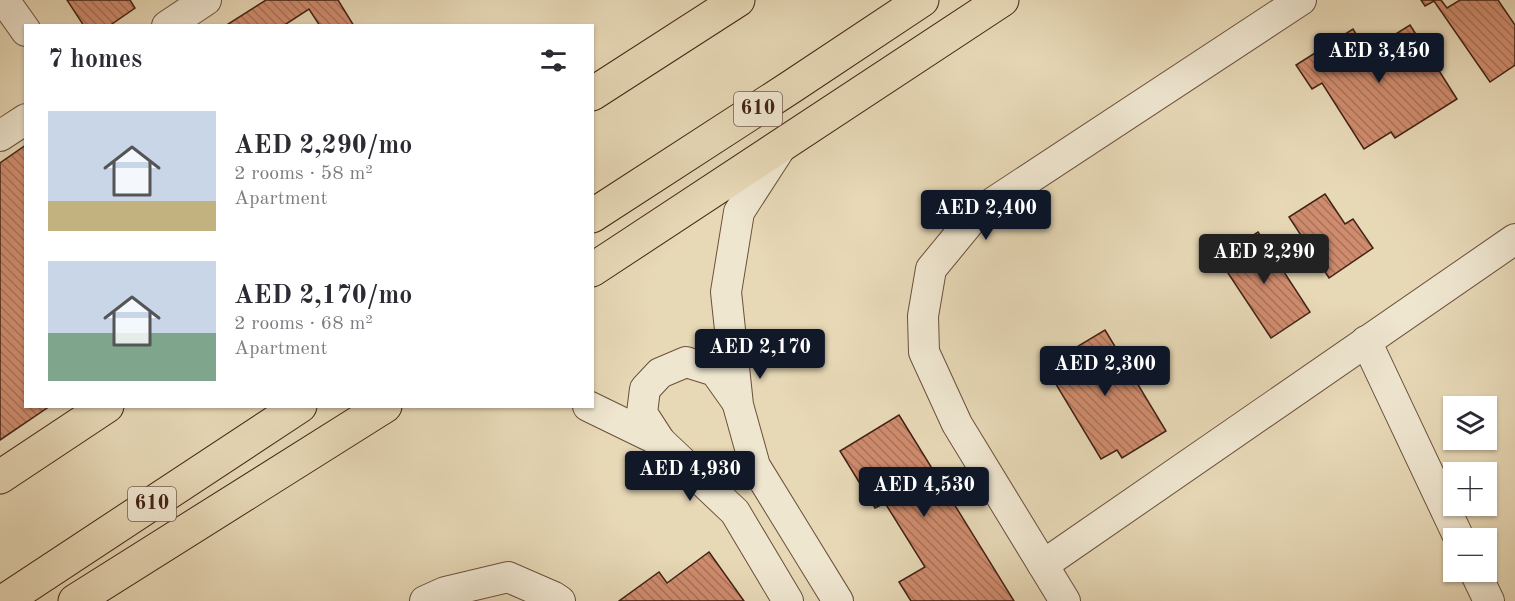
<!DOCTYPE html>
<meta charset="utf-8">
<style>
:root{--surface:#fff;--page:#f7f7f7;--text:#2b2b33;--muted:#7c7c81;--accent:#111827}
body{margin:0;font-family:"Old Standard TT",serif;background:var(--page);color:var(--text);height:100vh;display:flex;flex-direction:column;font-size:22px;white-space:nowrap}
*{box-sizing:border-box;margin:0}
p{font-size:20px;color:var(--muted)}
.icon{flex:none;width:33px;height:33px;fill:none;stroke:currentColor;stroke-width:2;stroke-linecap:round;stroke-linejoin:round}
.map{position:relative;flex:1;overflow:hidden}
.side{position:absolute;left:24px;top:24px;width:570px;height:384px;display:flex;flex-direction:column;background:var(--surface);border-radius:0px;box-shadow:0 2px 4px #0004}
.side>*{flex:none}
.fabs{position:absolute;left:1443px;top:396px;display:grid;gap:12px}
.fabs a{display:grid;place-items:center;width:54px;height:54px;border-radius:0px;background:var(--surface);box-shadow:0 2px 4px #0004;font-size:30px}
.price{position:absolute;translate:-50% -51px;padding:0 14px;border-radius:6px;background:var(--accent);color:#fff;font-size:20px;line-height:39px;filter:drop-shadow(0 2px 3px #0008)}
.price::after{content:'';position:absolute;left:50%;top:36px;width:18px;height:14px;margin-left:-9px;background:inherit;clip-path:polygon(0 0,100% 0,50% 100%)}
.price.active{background:#222;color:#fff}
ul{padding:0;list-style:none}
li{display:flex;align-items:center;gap:18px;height:150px;padding:0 24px}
li span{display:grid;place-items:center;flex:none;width:168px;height:120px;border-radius:0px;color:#555}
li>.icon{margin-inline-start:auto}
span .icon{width:72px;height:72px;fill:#fffc;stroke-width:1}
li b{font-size:26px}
h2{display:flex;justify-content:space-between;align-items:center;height:72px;padding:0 24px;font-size:26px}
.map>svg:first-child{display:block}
</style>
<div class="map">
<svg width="1515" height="601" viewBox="0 0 1515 601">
<defs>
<pattern id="building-back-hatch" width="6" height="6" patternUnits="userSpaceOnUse" patternTransform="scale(1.5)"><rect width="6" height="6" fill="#cf8c6e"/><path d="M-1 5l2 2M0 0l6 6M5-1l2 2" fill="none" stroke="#aa7259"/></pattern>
</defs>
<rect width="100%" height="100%" fill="#e7d8b6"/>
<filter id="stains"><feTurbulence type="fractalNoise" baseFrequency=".00333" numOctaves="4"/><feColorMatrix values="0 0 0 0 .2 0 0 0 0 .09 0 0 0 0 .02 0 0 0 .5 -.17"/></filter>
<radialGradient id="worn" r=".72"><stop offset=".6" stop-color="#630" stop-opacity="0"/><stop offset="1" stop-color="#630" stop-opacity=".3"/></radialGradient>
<g fill="url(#building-back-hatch)" stroke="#422215" stroke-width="1.5">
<polygon points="67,0 130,0 135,8 109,26 84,26"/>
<polygon points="266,0 338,0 354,26 320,26 309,9 283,26 225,26"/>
<polygon points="1421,0 1441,0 1447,8 1460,0 1498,0 1515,25 1515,65 1490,82 1434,1 1425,6"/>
<polygon points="1410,25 1457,99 1395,138 1391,132 1364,149 1322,83 1312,89 1296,65 1353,29 1367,52"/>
<polygon points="26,145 26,406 50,406 0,440 0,163"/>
<polygon points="1325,194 1345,224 1353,219 1373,248 1329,278 1289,217"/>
<polygon points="1258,232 1310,312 1271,338 1218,258"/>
<polygon points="1105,330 1166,431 1122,458 1117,450 1101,459 1045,366"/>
<polygon points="899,415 1014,601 911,601 899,582 925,567 885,503 875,508 840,451"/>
<polygon points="709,552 744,601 619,601 659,572 667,583"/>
</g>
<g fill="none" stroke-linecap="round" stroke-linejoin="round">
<defs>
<g id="minor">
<polyline points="4,0 26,31"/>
<polyline points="167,26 206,0"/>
<polyline points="0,136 26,119"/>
<polyline points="781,147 739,212 726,292 738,405 755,466 838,601"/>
<polyline points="1366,341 1459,538"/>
<polyline points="588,406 660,441 735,512 788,601"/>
<polyline points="660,441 642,413 645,389 660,373 686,362 715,371 737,402"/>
<polyline points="1043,565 1515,239"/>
<polyline points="1475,572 1489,601"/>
<polyline points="425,601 445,592 508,577 554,597 560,601"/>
<polyline points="1065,601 957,424 924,352 923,316 931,269 977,213 1301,0"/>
</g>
<g id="major">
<polyline points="592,94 738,0"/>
<polyline points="592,216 791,87 922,0"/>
<polyline points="592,270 1002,0"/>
<polyline points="0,477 107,406"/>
<polyline points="4,601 300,406"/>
<polyline points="75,601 385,406"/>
</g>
</defs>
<use href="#minor" stroke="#6b503d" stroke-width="32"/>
<use href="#major" stroke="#422215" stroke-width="35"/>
<use href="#minor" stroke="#efe6d0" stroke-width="30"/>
<use href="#major" stroke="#e7d8b6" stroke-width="33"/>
</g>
<g text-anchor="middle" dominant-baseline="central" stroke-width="5" stroke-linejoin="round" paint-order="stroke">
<g fill="#efe6d0" stroke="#765d4d" stroke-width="1.5">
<rect x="734" y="92" width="48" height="34" rx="4.5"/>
<rect x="128" y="487" width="48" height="34" rx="4.5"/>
</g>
<g font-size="20" font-weight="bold" fill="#422215">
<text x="758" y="109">610</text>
<text x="152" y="504">610</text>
</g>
</g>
<rect width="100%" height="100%" filter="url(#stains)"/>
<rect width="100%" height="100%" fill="url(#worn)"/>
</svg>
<div class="fabs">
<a><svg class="icon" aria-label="layers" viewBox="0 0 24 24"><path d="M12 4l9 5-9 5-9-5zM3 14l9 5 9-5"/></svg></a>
<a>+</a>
<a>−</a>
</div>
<b class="price" style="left:1379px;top:84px">AED 3,450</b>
<b class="price" style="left:986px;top:241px">AED 2,400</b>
<b class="price active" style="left:1264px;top:285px">AED 2,290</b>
<b class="price" style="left:760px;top:380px">AED 2,170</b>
<b class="price" style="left:1105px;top:397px">AED 2,300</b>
<b class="price" style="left:690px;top:502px">AED 4,930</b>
<b class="price" style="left:924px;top:518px">AED 4,530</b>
<section class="side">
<h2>7 homes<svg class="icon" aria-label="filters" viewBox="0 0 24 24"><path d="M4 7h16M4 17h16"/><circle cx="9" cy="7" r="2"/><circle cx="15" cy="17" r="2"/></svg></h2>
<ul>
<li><span style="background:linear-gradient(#c9d6e8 75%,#c2b280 0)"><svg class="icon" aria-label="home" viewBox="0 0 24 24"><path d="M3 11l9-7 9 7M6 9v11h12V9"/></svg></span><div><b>AED 2,290/mo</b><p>2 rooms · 58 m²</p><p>Apartment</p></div></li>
<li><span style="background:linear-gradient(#c9d6e8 60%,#7fa58c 0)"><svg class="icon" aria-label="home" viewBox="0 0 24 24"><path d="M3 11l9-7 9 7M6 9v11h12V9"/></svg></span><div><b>AED 2,170/mo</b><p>2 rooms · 68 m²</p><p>Apartment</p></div></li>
</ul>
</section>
</div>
